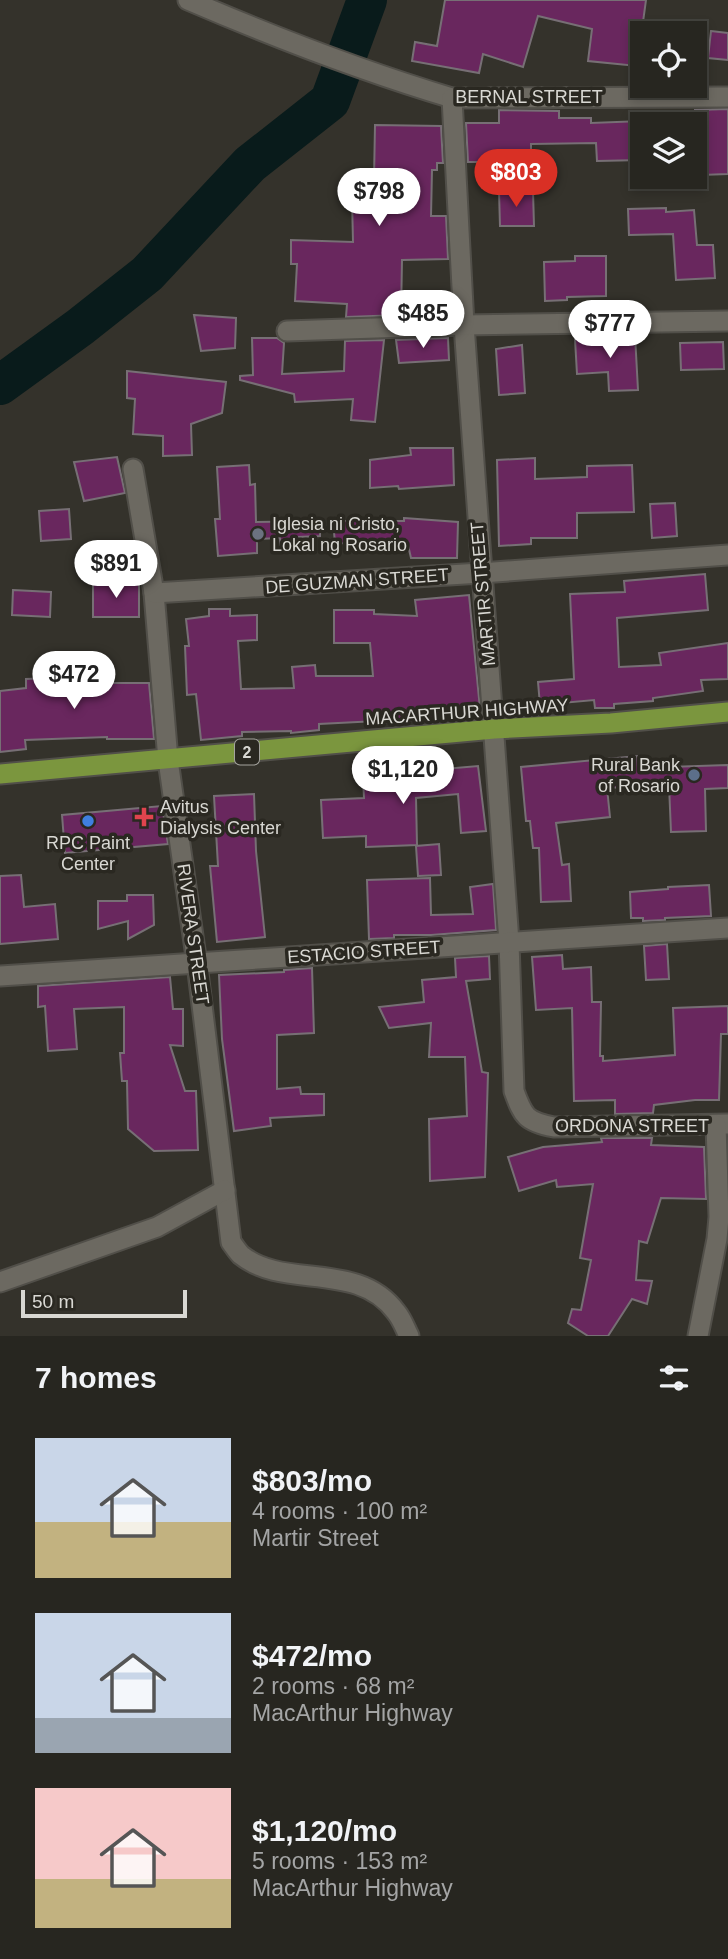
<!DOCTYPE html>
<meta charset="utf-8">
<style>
:root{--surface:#272620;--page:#2f2e29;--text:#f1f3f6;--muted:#a4a5a5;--line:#43433e;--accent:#d93025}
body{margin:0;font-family:Helvetica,sans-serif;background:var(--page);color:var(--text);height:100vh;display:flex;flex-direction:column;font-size:26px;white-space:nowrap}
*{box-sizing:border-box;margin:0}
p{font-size:23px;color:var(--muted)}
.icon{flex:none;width:38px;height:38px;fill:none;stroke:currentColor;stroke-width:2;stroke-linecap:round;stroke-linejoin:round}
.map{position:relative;height:1336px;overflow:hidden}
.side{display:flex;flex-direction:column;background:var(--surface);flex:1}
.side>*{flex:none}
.controls{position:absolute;left:630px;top:21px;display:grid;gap:14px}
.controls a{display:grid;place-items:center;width:77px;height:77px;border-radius:0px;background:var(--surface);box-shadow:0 4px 10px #0003,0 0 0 2px var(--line);font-size:35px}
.scale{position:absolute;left:21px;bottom:18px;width:166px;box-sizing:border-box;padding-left:7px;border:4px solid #d9d8d3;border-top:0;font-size:19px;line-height:24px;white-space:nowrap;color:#d9d8d3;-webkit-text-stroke:5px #2a2821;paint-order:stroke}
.price{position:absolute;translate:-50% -60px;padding:0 16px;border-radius:24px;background:#fff;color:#222;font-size:23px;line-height:46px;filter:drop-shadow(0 2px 4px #0008)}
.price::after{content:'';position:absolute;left:50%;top:42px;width:21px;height:16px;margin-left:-10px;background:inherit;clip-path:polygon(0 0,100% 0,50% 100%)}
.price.on{background:var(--accent);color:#fff}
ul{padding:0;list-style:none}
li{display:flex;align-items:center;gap:21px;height:175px;padding:0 35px}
li span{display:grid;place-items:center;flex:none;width:196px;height:140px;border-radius:0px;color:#555}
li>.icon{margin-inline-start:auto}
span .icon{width:84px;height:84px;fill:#fffc;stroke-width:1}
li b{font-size:30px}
h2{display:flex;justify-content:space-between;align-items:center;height:84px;padding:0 35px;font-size:30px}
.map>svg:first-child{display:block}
</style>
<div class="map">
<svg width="728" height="1336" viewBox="0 0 728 1336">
<rect width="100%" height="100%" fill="#34322b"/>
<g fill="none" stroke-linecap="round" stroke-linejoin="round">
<polyline stroke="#091b1b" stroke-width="40" points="0,385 80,327 147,274 250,164 330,101 367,0"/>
</g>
<g fill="#69275e" stroke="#776f75" stroke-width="2">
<polygon points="445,0 646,0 637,66 588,61 592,29 538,16 523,67 483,54 479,73 412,61 415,42 437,46"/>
<polygon points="711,31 728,33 728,60 708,58"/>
<polygon points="728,109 728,174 701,175 700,145 695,145 695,110"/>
<polygon points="499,110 559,111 559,118 591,118 591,123 642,121 642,160 597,161 596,143 531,144 531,154 485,155 486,162 468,162 466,123 499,123"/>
<polygon points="375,125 441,126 443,163 437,163 437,170 432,170 431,216 446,216 448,259 402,260 401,315 346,317 347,304 295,301 297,264 291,264 291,240 353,242 352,199 346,199 346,178 374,179"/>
<polygon points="499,191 533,191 534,226 500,226"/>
<polygon points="666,208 666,212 694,210 697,245 713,245 715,278 676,280 673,234 629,235 628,209"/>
<polygon points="575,256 606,256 606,296 567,297 567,300 545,301 544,262 575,261"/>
<polygon points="194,315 236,318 235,348 201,351"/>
<polygon points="635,335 638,390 609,391 608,372 577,374 575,339"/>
<polygon points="252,338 277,338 284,343 282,374 344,371 345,341 384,340 375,422 351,420 353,399 295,402 294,394 240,380 240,376 253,375"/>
<polygon points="448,338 449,360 399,363 396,340"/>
<polygon points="723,342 724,369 681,370 680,343"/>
<polygon points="522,345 525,393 499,395 496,349"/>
<polygon points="127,371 226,382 222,413 191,424 192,455 163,456 163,436 133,434 135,399 127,398"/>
<polygon points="410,448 453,448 454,485 399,489 398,486 370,488 370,460 411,455"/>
<polygon points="117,457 125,493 84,501 74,462"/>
<polygon points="535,458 535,479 587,477 587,466 632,465 634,512 577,513 577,538 531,538 531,544 499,546 497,460"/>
<polygon points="249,465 250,485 255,484 256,522 320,521 320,536 299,537 300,550 281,551 280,538 257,539 257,553 218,556 215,519 220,519 217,467"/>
<polygon points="675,503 677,536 652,538 650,504"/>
<polygon points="69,509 71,539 41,541 39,511"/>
<polygon points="404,518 458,522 457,558 411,558 408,545 335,543 333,521 404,521"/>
<polygon points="705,574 708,610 617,618 619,667 661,665 659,653 728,643 728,679 701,680 703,691 653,698 653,701 614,704 614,708 595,708 594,700 540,705 538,682 574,679 570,594 625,592 624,581"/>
<rect x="93" y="584" width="46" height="33"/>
<polygon points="13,590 51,592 50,617 12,615"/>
<polygon points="469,595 480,709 447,710 447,718 378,723 377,721 319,724 319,730 291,733 291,731 242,732 242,736 201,740 196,694 187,695 185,646 189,646 186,619 209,616 209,609 230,609 230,616 257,615 257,640 238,641 241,689 294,688 292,667 315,665 316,676 373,676 370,643 334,643 334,610 374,610 374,614 417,616 415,600"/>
<polygon points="96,673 97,683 149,683 154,739 107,739 107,737 25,740 26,749 0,752 0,691 26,688 26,679 54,678 54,675"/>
<polygon points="637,756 638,768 728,765 728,788 705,789 706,831 671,832 669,785 607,788 610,817 556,823 562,865 569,864 571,901 541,902 539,848 533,848 530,821 526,821 521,767"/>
<polygon points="478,766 486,831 461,833 458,794 416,798 417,845 366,847 366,836 323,838 321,800 364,798 363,777 399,776 398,773"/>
<polygon points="254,794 256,851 265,937 217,942 210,866 218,866 214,796"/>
<polygon points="162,806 168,844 65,853 62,815"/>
<polygon points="439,844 441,875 418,876 416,846"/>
<polygon points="21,875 24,907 55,904 58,939 0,944 0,876"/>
<polygon points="430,878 431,915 473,914 470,887 493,884 496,930 431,935 394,935 394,938 369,939 367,880"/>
<polygon points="709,885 711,916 665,918 665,920 643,921 643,918 631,918 630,892 668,889 668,887"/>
<polygon points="127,895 153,895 154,925 128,939 128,921 98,929 98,901 127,901"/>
<polygon points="667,944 669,979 646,980 644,946"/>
<polygon points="562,955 563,969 591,967 592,1002 601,1002 600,1056 603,1056 603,1061 675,1055 673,1008 728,1006 728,1034 721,1034 719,1100 695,1100 654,1105 653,1113 615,1114 615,1100 574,1101 572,1008 536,1010 532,957"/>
<polygon points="489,956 490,979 466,981 482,1072 488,1073 485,1177 430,1181 429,1119 467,1116 465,1057 429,1057 431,1023 389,1028 379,1007 424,1002 422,980 456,977 455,958"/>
<polygon points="312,968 314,1033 277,1035 277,1089 300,1087 301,1094 324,1094 324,1115 270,1118 271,1126 234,1131 222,1039 219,975 284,972 284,970"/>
<polygon points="170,977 173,1009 183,1009 183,1046 170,1045 185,1091 196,1091 198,1150 154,1151 128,1129 127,1081 122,1081 120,1053 124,1053 124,1007 74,1009 77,1049 48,1051 45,1006 38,1007 38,986"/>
<polygon points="601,1138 652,1138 651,1145 704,1147 706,1199 661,1198 647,1243 639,1241 636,1280 652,1281 647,1304 632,1299 608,1336 588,1336 568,1323 572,1309 581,1310 591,1260 580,1258 593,1184 557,1187 556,1180 519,1191 508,1157 543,1147 602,1142"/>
</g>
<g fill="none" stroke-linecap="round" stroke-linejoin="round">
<defs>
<g id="minor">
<path d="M188,0c86,37 174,71 264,98l276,-1"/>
<path d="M452,98l12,227 45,617 5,149c9,25 12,31 40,36l174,-3"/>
<polyline points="287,331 464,325 728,321"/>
<path d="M133,469l21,124 14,167 29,204 34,278c3,4 6,9 10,13 43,35 117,5 155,57 6,7 9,16 13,24"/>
<polyline points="154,593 481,573 728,555"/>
<polyline points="0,976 728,928"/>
<polyline points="0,1282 157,1227 225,1190"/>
<polyline points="698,1336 717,1239 719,1217 716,1125"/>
</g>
<polyline id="trunk" points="0,774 494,729 611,723 728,712"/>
</defs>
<use href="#minor" stroke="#514f49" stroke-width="23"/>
<use href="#trunk" stroke="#514f49" stroke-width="23"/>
<use href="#minor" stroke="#6c6961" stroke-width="19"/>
<use href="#trunk" stroke="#7b963e" stroke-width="19"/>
</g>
<circle fill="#6b7280" stroke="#2a2821" stroke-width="2.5" cx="258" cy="534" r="7"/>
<circle fill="#5c6f8a" stroke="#2a2821" stroke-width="2.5" cx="694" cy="775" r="7"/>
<path fill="#e0444e" stroke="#2a2821" stroke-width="2.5" d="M140.5 806.5h7v7h7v7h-7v7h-7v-7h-7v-7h7z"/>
<circle fill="#3f7fe0" stroke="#2a2821" stroke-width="2.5" cx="88" cy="821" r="7"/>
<g text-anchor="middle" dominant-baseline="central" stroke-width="7" stroke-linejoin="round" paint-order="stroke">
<rect fill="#2a2821" stroke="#a4a39e" stroke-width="2" x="235" y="739.5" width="24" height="25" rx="5"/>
<g font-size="16" font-weight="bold" fill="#d9d8d3">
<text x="247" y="752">2</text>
</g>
<g font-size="18" fill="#d9d8d3" stroke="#2a2821">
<text x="529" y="97">BERNAL STREET</text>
<text transform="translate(357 581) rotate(-4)">DE GUZMAN STREET</text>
<text transform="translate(483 594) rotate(-95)">MARTIR STREET</text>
<text transform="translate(467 712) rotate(-4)">MACARTHUR HIGHWAY</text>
<text transform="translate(193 934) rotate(82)">RIVERA STREET</text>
<text transform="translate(364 952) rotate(-4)">ESTACIO STREET</text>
<text x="632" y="1126">ORDONA STREET</text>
</g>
<g font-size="18" fill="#d9d8d3" stroke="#2a2821" text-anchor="start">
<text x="272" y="524">Iglesia ni Cristo,<tspan x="272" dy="21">Lokal ng Rosario</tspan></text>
<text x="680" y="765" text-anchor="end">Rural Bank<tspan x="680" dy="21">of Rosario</tspan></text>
<text x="160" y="807">Avitus<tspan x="160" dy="21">Dialysis Center</tspan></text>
<text x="88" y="843" text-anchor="middle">RPC Paint<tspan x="88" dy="21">Center</tspan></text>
</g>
</g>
</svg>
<div class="controls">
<a><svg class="icon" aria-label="locate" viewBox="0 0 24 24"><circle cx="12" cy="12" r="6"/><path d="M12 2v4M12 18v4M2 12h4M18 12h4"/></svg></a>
<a><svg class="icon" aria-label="layers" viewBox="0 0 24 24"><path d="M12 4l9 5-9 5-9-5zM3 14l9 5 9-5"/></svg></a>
</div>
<div class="scale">50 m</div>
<b class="price on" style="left:516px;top:209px">$803</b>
<b class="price" style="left:379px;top:228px">$798</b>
<b class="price" style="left:423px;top:350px">$485</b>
<b class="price" style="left:610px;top:360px">$777</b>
<b class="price" style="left:116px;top:600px">$891</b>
<b class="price" style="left:74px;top:711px">$472</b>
<b class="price" style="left:403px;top:806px">$1,120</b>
</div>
<section class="side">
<h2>7 homes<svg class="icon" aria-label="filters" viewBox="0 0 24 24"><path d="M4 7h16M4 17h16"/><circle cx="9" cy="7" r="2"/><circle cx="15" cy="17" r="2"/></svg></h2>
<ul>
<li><span style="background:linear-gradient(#c9d6e8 60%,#c2b280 0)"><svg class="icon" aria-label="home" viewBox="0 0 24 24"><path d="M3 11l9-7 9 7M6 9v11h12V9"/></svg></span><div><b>$803/mo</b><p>4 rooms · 100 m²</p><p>Martir Street</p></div></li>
<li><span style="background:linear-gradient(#c9d6e8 75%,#9aa5b1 0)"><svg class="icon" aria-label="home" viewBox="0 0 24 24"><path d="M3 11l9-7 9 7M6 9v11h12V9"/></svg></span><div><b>$472/mo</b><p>2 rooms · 68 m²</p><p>MacArthur Highway</p></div></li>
<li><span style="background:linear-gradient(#f6c9c9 65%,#c2b280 0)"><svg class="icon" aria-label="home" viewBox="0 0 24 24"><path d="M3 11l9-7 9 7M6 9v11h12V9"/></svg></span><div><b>$1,120/mo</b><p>5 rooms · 153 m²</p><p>MacArthur Highway</p></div></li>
</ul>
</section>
